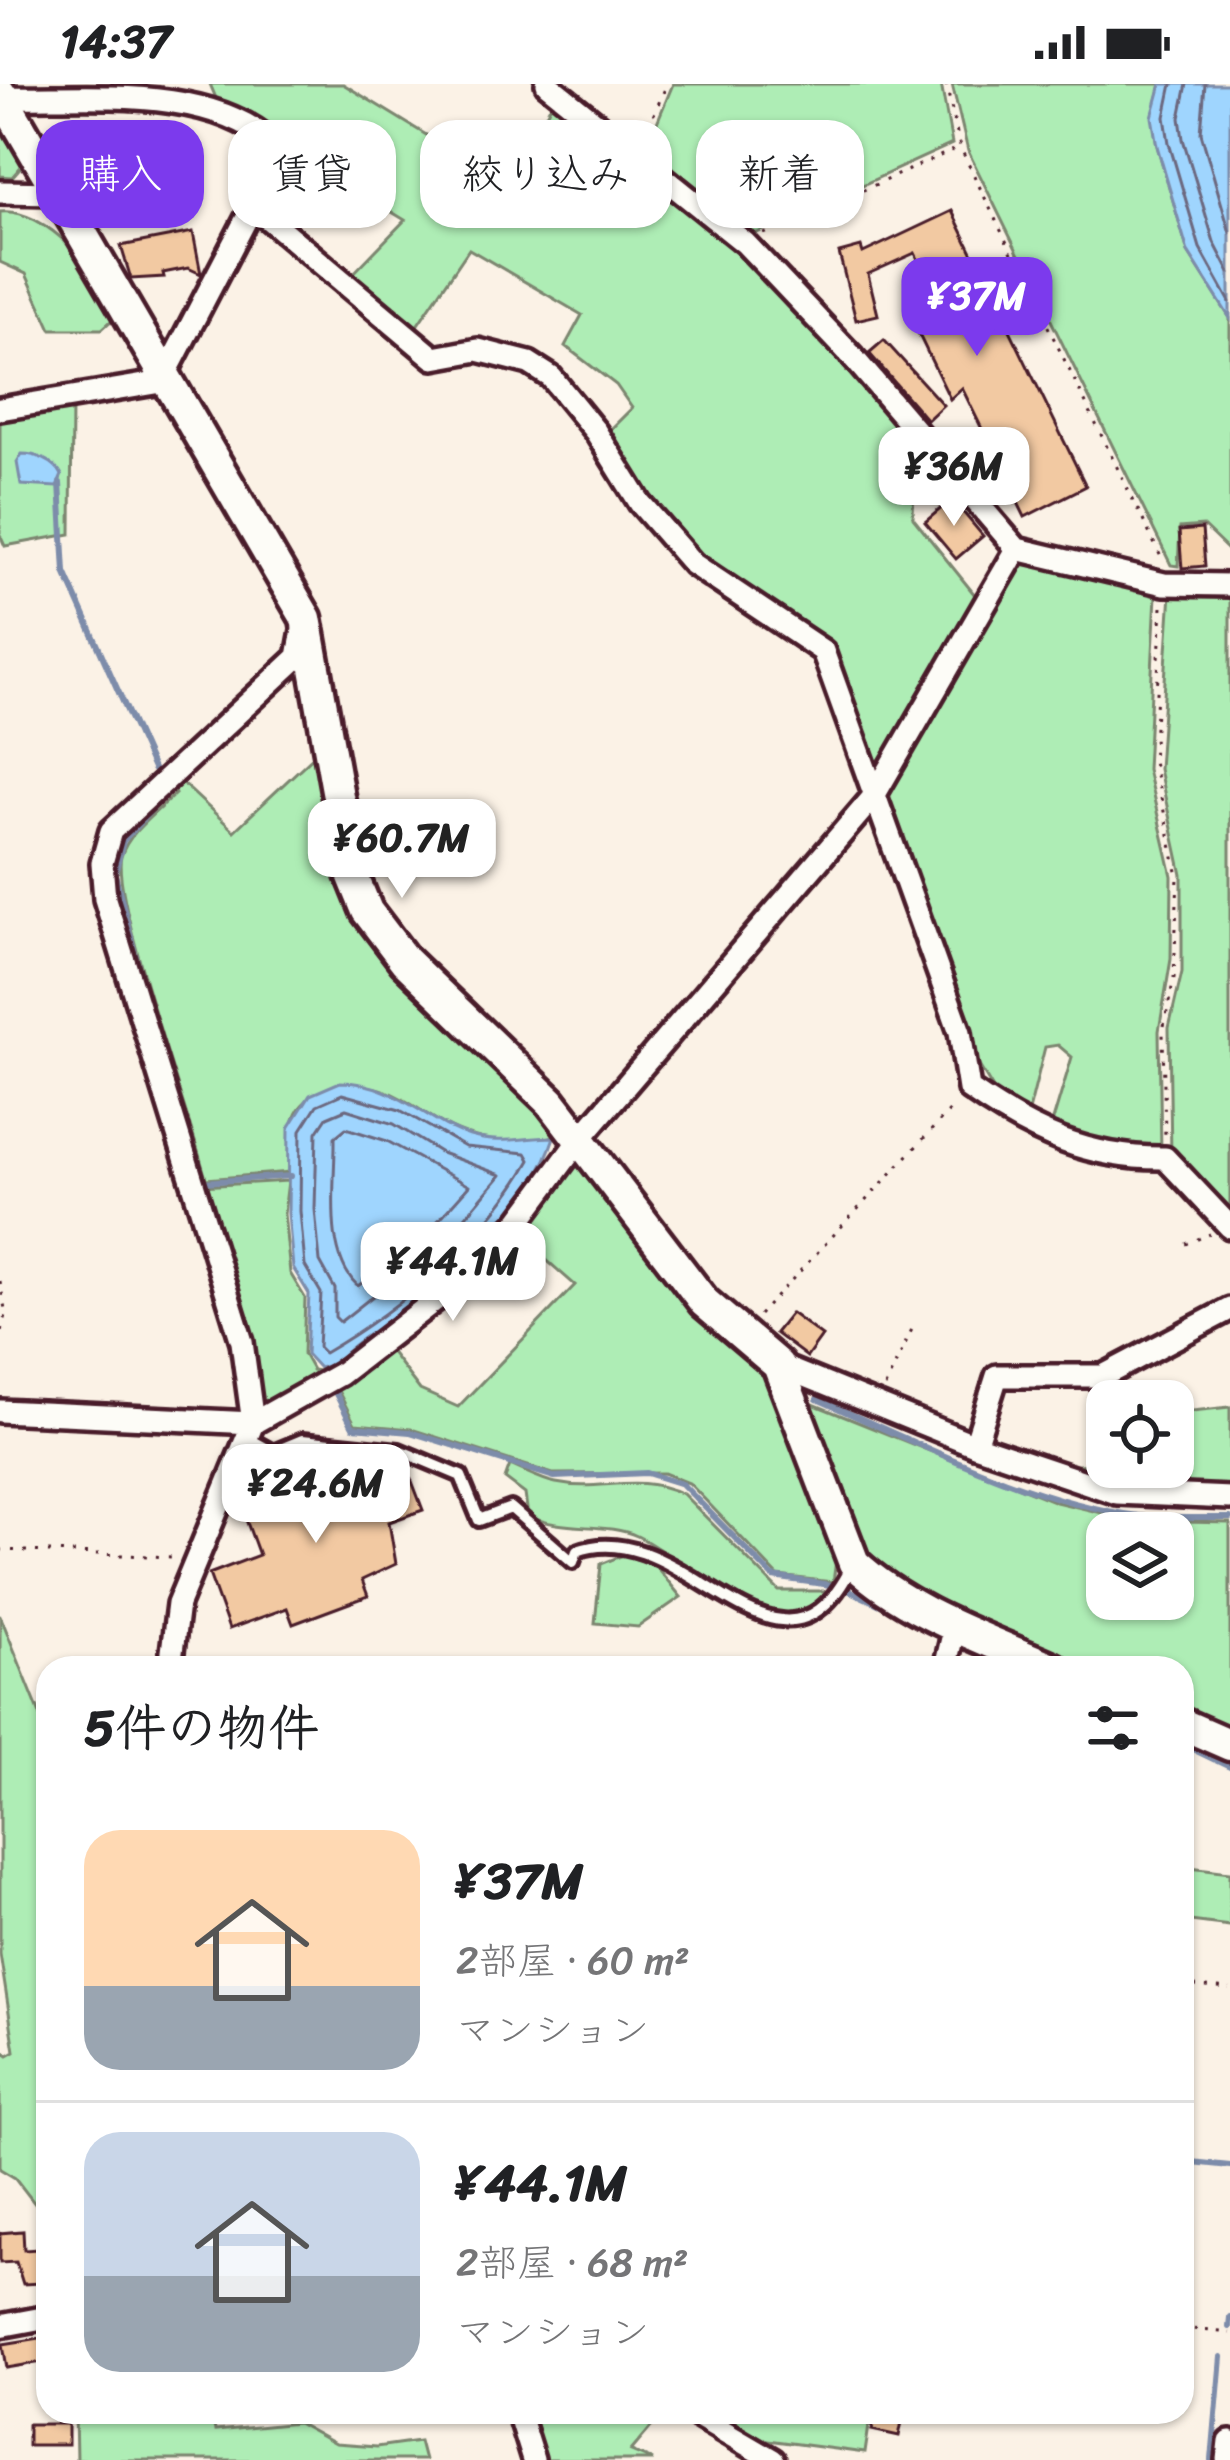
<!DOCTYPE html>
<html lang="ja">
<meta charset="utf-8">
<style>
:root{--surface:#fff;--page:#f2f2f2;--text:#202124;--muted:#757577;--line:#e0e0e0;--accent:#7c3aed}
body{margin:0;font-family:Sriracha,"Klee One",sans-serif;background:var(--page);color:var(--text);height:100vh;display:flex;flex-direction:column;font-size:45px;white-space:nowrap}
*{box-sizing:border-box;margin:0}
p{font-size:39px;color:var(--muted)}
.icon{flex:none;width:66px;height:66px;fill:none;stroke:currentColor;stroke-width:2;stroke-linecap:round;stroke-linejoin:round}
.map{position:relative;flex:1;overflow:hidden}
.drawer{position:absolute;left:36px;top:1572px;width:1158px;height:768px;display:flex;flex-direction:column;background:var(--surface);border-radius:36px;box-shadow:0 3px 9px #0004}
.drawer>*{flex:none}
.top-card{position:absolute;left:36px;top:36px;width:1158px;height:108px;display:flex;gap:24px}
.fabs{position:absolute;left:1086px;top:1296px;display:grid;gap:24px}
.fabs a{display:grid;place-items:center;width:108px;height:108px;border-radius:24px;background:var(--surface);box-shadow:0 3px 9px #0004;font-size:60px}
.price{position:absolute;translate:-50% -102px;padding:0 27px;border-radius:24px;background:#fff;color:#222;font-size:39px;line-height:78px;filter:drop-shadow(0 3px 6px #0008)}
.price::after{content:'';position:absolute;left:50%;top:72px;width:36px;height:27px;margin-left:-18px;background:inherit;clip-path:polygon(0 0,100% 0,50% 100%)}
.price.selected{background:var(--accent);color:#fff}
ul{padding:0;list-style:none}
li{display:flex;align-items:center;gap:36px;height:300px;padding:0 48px}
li+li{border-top:3px solid var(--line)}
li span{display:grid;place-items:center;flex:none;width:336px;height:240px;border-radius:36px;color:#555}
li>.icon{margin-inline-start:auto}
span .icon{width:144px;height:144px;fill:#fffc;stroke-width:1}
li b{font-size:51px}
h2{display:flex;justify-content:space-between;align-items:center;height:144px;padding:0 48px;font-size:51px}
.tag{padding:0 42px;border-radius:36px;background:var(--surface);box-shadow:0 3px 9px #0004;font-size:42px;line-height:108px}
.tag.selected{background:var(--accent);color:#fff}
.status{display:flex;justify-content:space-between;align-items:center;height:84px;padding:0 60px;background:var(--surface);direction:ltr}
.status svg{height:33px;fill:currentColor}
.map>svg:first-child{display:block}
</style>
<div class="status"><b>14:37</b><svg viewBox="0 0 49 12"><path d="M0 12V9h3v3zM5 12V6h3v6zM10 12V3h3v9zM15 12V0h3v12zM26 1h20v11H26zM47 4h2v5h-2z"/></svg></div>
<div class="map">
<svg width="1230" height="2376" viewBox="0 0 1230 2376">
<rect width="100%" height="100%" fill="#fbf2e6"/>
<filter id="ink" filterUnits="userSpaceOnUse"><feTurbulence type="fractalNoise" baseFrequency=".00833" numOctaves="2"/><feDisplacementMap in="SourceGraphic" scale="24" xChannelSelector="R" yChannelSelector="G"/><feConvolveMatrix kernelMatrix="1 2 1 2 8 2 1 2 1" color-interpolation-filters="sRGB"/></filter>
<g filter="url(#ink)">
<g fill="#aeedb5" stroke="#7c8670" stroke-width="3" fill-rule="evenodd">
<polygon points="210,0 343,0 508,101 555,13 746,165 934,379 914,396 913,434 979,516 877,693 832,570 692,473 604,352 632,324 616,301 565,262 582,231 469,165 412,249 347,196 405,136 311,79 262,126 276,72 219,21"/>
<polygon points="673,0 941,0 952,60 757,149 741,149 644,70"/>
<polygon points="952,0 1161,0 1153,33 1157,62 1188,168 1230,234 1230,468 1203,442 1180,444 1178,482 1171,481 968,67"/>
<polygon points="0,26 25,78 12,93 0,92"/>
<path d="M0,128c44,-6 108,64 112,108l-10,9h-51l-25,-55 -26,-12z"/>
<polygon points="72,317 71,450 5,462 0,451 0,331"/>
<polygon points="1033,476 1152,504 1156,511 1147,685 1172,792 1171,875 1159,947 1161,1069 1125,1069 1051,1043 1072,973 1058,961 1045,963 1028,1031 995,1008 975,975 881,722 881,706 1019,477"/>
<polygon points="1230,508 1230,1129 1171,1073 1169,944 1182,888 1182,791 1159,685 1171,509"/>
<path d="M319,667l20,118 224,264c-28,11 -62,12 -91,3 -54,-15 -77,-65 -144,-46 -42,12 -38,45 -37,82l-85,7c-14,-56 -95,-283 -85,-322 6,-24 37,-46 54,-63l-6,-9 8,-7 57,53z"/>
<polygon points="576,1079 590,1081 772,1301 837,1469 833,1498 778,1492 689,1399 664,1389 553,1390 411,1345 355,1340 335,1301 387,1263 420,1306 458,1323 575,1201 519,1152"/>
<polygon points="288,1097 284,1130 290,1189 305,1214 303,1270 312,1286 324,1288 260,1326 259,1284 201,1102"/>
<path d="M803,1316l253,102 80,19 94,2v209l-48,-21v-43h-97l-205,-96 -15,-16zM1107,1449h66v66h-66z"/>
<path d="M1230,1323v83l-119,-6 -47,-16c34,-11 64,7 99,11l1,-12h9v-54z"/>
<path d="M510,1381c15,6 31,15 46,18 47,10 78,-12 127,11l96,97h48c-37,72 -146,-35 -190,-55 -31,-14 -73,-4 -109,-20l-3,-22 -20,-15z"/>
<polygon points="623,1471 654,1480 681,1513 638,1543 595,1539 601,1480"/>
<polygon points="0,1531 48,1650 48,2118 35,2120 15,2094 0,2085 0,1965 8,1971 15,1967 0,1870"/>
<polygon points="1182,1782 1230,1788 1230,1842 1182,1836"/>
<polygon points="75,2328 212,2328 215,2347 297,2339 335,2360 376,2363 419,2357 424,2376 76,2376"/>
<polygon points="522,2328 559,2332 664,2328 631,2367 653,2376 540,2376"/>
<polygon points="712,2328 871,2328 865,2369 760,2355"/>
</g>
<g fill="#9fd5fe" stroke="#7d8caa" stroke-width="3">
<polygon points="1161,0 1230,0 1230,234 1188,168 1157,62 1152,33"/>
<path d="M22,370c13,0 33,7 40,21l-5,12 -36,-2 -4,-23z"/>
<path d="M340,998c56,0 85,40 130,54 30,9 55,1 84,1 -24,76 -101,133 -161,180 -18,14 -45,29 -58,47l-16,4 -13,-14 3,-60 -16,-26 -5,-55 1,-85 21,-33z"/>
</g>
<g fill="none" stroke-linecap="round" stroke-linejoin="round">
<g stroke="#6c687f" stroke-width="3">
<polyline points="1172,0 1165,33 1169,59 1200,164 1230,218"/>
<polyline points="1187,0 1180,34 1183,55 1214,158 1230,189"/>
<polyline points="1205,0 1201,49 1230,149"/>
<path d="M342,1010l58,16 65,37 61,6 4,7c-43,77 -130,149 -206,193l-6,-6 3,-54 -16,-27 -5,-55 1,-81 16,-25z"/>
<polygon points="346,1025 394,1040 441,1069 501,1091 449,1152 340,1238 335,1233 335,1205 320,1178 315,1125 317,1048 327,1033"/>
<path d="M346,1044l41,13 82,45 -33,37 -78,63c-35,-32 -22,-104 -23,-149z"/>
</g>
<g stroke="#7d8caa" stroke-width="6">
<polyline points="60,399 65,488 153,685"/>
<polyline points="146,913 115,790 123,757 165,711"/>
<polyline points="202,1092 203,1098 291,1092"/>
<polyline points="335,1308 353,1343 410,1348 554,1393 647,1389 682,1400 773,1493 831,1501"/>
<path d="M817,1315c101,44 210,102 321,117 30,3 61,2 92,2"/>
<polyline points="850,1507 896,1528"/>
<polyline points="1182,1660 1230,1683"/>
<polyline points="1182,2077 1230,2082"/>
<polyline points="1229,2243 1230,2233"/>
<polyline points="1212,2376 1221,2273"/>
</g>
</g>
<g fill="#f2c9a2" stroke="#4a1f2b" stroke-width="3">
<polygon points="84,50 100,78 72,95 56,67"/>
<polygon points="952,127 1086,402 1025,433 962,304 950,315 919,251 948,236 915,169 868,190 878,231 856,236 839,169 861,163 863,169"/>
<polygon points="193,148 201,190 188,184 163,189 164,193 131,195 121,162"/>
<polygon points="884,256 943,321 927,336 869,269"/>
<polygon points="928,384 946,405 935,413 918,393"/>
<polygon points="952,415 983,452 956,475 925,438"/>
<polygon points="1202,445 1205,482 1182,484 1179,447"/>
<polygon points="791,1229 822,1252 807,1273 775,1249"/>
<polygon points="399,1377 405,1379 423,1426 389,1438 396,1480 362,1496 368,1512 293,1540 287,1524 229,1545 209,1490 259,1471 245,1433 270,1424 260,1397 286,1387 293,1408 316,1399 319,1406"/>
<polygon points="23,2147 24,2166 38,2165 41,2199 23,2200 16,2178 0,2179 0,2149"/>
<polygon points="46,2253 48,2277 7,2284 3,2260"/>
<polygon points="876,2328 904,2328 899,2352 872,2346"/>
<rect x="28" y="2340" width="40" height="21"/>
</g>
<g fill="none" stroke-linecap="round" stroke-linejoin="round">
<defs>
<path id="lane" d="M246,1353l27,15 29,-12 97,10 62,26 18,44 32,-12 62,54 4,-11c106,-40 203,162 275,15"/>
<g id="street">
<polyline points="547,0 745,159 852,272 1017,465 1164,500 1230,501"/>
<path d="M2,13c84,2 206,-13 270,46l-19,63 -88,169"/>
<polyline points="0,108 57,109"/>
<path d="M253,122l181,152 44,-8 51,13 22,14 45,55 44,71 53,61 130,87 137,381 9,57c63,44 120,70 196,69l65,69"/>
<polyline points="0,325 168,297"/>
<polyline points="778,1281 975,1361 1117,1409 1230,1414"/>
<polyline points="0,1327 253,1339 340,1290 460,1197 520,1136 580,1055 874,712 1017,465"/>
<polyline points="975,1361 997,1292 1103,1292 1230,1225"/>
<polyline points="170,1584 178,1520 253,1339 242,1258 105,815 102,779 111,747 298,573 303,546"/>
<polyline points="945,1584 955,1542"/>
<polyline points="0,2242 48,2233"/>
<polyline points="518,2328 533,2376"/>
<polyline points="691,2328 773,2376"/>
<polyline points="1228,2376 1230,2358"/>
</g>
<g id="secondary">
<path d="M0,9l306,525 46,256 15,37 38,50 146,141 153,200 74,63 76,198c53,50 132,76 198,105"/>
<polyline points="1182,1640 1230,1661"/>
</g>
</defs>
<use href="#lane" stroke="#4a1f2b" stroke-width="20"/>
<use href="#street" stroke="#4a1f2b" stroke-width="30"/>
<use href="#secondary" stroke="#4a1f2b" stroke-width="39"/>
<g stroke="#4a1f2b" stroke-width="3" stroke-dasharray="3 9" stroke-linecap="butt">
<polyline points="946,0 960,63 1163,477"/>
<polyline points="644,53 667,0"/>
<polyline points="764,150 958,64"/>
<polyline points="1162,523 1153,677 1178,792 1174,894 1163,947 1165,1055"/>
<polyline points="1186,1160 1210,1150"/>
<polyline points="0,1197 6,1231 0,1256"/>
<polyline points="759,1231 953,1023"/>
<polyline points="885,1303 913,1243"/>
<polyline points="0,1466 172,1473"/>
<polyline points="1182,1901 1230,1905"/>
<polyline points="1182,2244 1230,2249"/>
</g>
<use href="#lane" stroke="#fdfcf7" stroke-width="10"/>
<use href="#street" stroke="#fdfcf7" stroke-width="21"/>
<use href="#secondary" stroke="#fdfcf7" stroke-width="30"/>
</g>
</g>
</svg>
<div class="fabs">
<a><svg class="icon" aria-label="locate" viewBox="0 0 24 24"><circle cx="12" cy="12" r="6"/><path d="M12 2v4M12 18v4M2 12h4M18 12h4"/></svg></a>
<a><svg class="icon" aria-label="layers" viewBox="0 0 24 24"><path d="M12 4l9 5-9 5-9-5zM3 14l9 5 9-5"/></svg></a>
</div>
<b class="price selected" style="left:977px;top:275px">¥37M</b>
<b class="price" style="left:954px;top:445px">¥36M</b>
<b class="price" style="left:402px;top:817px">¥60.7M</b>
<b class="price" style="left:453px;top:1240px">¥44.1M</b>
<b class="price" style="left:316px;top:1462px">¥24.6M</b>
<div class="top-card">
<a class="tag selected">購入</a>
<a class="tag">賃貸</a>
<a class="tag">絞り込み</a>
<a class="tag">新着</a>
</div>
<section class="drawer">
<h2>5件の物件<svg class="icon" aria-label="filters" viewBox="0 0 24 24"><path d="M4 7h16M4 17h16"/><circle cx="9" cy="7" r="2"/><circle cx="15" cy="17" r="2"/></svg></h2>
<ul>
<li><span style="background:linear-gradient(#ffd9b3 65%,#9aa5b1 0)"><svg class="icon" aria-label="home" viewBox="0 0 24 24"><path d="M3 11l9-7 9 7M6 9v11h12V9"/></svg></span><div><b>¥37M</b><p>2部屋 · 60 m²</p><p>マンション</p></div></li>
<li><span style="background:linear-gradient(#c9d6e8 60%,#9aa5b1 0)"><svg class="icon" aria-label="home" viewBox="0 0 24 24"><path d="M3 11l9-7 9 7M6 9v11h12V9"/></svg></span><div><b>¥44.1M</b><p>2部屋 · 68 m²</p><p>マンション</p></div></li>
</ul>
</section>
</div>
